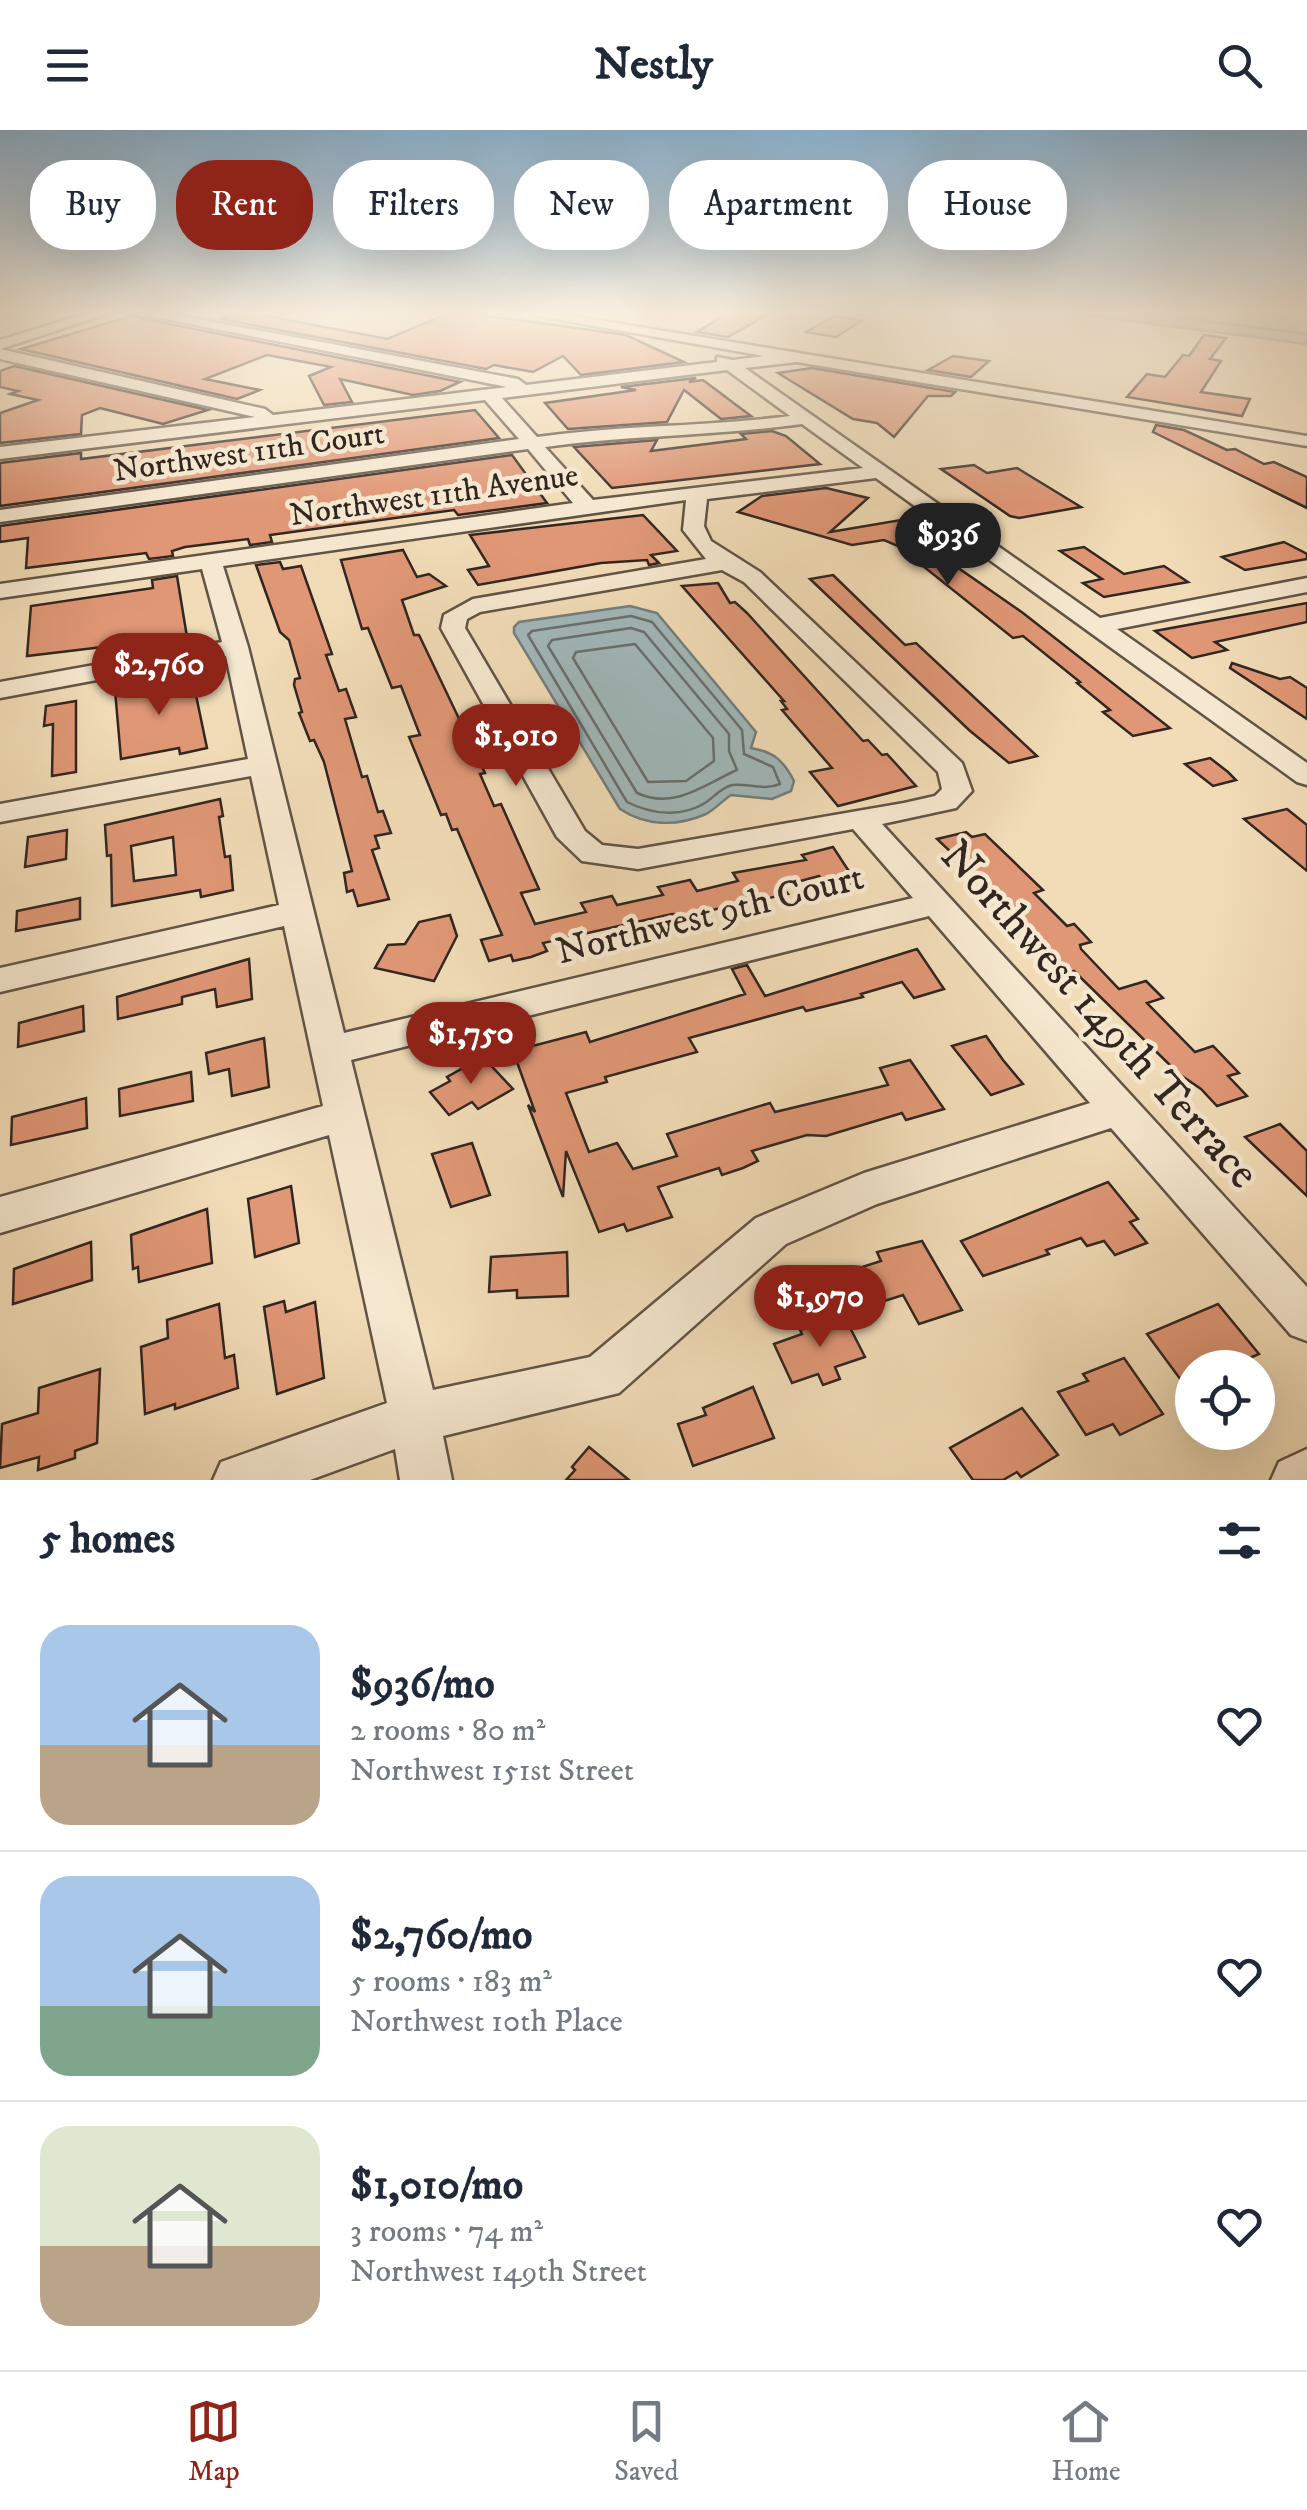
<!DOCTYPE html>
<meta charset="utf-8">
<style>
:root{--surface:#fff;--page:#f6f6f7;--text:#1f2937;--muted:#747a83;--line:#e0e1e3;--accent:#8f2418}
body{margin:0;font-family:"IM FELL DW Pica",serif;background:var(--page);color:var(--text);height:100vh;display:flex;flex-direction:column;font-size:38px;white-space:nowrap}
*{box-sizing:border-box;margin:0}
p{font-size:32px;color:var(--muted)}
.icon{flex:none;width:55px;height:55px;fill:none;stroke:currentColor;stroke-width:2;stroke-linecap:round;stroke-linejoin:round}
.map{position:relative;height:1350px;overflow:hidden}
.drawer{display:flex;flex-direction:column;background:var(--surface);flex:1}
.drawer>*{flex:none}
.guide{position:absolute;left:30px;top:30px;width:1248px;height:90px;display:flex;gap:20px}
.controls{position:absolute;left:1175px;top:1220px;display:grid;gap:20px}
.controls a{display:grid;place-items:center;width:100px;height:100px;border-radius:50%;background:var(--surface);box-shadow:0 10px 40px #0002;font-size:50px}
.price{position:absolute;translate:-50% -85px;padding:0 22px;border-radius:35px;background:var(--accent);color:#fff;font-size:32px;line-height:65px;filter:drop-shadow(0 2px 5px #0008)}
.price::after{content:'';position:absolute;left:50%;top:60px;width:30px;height:22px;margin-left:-15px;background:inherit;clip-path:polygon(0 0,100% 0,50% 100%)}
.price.selected{background:#222;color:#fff}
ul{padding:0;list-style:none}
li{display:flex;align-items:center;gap:30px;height:250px;padding:0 40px}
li+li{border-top:2px solid var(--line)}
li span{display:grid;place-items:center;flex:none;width:280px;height:200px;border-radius:30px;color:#555}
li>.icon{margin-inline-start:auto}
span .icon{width:120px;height:120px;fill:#fffc;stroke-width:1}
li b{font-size:42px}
h2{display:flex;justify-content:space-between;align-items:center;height:120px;padding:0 40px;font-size:42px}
.pill{padding:0 35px;border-radius:40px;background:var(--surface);box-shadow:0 10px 40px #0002;font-size:35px;line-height:90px}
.pill.selected{background:var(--accent);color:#fff}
header{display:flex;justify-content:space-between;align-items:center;height:130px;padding:0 40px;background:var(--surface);font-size:45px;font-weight:800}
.tab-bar{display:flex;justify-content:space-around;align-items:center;height:140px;border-top:2px solid var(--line);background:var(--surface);font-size:28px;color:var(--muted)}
.tab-bar a{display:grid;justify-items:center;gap:5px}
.tab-bar .selected{color:var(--accent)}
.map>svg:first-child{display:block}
</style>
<header><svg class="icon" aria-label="menu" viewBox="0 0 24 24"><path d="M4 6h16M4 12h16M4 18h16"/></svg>Nestly<svg class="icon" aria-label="search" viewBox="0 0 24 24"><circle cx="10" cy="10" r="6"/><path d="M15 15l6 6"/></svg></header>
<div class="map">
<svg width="1307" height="1350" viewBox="0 0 1307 1350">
<rect width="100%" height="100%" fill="#f1dcb7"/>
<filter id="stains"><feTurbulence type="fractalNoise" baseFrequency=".002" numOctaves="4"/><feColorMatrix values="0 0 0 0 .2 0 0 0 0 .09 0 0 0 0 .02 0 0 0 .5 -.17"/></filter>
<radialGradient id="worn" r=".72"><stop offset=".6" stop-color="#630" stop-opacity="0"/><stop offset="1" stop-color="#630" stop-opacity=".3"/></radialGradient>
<g fill="#a1b8bb" stroke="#747e7d" stroke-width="2.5">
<polygon points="1085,185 1307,185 1307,214"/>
<path d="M630,476l27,7 99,119 -5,16c23,4 32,12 43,33l-3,10 -19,8 -41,-4c-9,6 -17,15 -25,19 -30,13 -60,12 -86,-5l-106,-176v-6l5,-5z"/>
</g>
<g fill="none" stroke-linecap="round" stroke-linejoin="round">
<g stroke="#696f6e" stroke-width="2.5">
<polyline points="1159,185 1307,204"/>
<path d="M631,486l21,6 90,108 2,24 29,13 7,17c-17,7 -31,-1 -48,1 -10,2 -18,12 -27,18 -24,15 -54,11 -78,-1l-99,-167 4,-4z"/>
<path d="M631,498l13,4 85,102v17l8,19c-34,15 -63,40 -100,23l-89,-147 4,-6z"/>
<polygon points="635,514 713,608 714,631 686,651 648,652 573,528 576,522"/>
</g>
</g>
<g fill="#e09776" stroke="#312620" stroke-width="2.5" fill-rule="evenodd">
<polygon points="134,185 145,189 460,252 440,261 413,265 340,249 352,272 324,275 309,246 331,237 267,225 205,249 260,260 237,269 21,219"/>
<polygon points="233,185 262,185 387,209 444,185 482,185 626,205 684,232 581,245 563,226 533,242 494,235 486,239 220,189"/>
<polygon points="725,185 767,185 728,207 697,202"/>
<polygon points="834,186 863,190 836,207 806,202"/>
<polygon points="1204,205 1226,208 1210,229 1221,231 1201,262 1250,269 1242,286 1127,267 1147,244 1165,247 1183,225 1189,226"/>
<polygon points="953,226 989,231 971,247 928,240"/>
<polygon points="14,236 208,280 163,294 100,278 82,285 81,304 0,313 0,283 38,270 10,264 18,261 0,257 0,241"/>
<polygon points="812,238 955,262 951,266 928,266 894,307 877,293 853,289 778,243"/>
<polygon points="696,248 689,252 703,250 751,286 721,289 684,260 667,292 568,299 545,273 636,260 621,257"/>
<polygon points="475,280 499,308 0,376 0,333 81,323 81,329"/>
<polygon points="1156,295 1184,300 1227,320 1235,319 1264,334 1274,332 1307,347 1307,378 1153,302"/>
<polygon points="772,301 786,306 820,334 612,358 574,317 657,310 651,321 746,309 741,304"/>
<polygon points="512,325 547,373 458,385 454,380 270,405 272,412 250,415 248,409 185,417 172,421 173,426 149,429 146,423 26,438 28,408 0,412 0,396"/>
<polygon points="974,335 987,343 1017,338 1081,377 1019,388 1010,386 941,339"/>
<polygon points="826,358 868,368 830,402 901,390 930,411 921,412 1023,483 1170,598 1133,606 1103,582 1110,580 1077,553 1080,552 1023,506 1013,508 898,416 884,410 852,415 738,382 762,366"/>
<polygon points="643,385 677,421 651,425 659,433 649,435 647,430 601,433 478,455 468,440 489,436 470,405"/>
<polygon points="1284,412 1307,424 1307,429 1245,440 1222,427"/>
<polygon points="1084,417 1124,444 1164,436 1188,452 1104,467 1083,453 1102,449 1060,421"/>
<polygon points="403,420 417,447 429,444 446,456 402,470 414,505 419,505 485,643 480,644 494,676 501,674 539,759 521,763 535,794 586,782 581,773 612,766 617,775 663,765 658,757 690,750 697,761 738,751 733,743 806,730 802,725 833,717 856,752 829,759 819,746 782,756 788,764 688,785 672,784 543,813 547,821 531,827 513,831 511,825 489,831 481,810 502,805 457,699 452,700 446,684 441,685 409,607 420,605 401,556 392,558 368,498 362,499 341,430"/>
<polygon points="280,432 283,439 301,436 332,524 326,525 339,561 346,559 356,587 345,589 362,647 367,646 378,682 383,681 391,703 375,706 379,718 372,720 389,769 358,776 353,760 347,762 344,743 352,741 324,632 314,610 310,611 299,583 302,582 294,555 295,549 300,548 289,510 280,502 256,435"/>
<polygon points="833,445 905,515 916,513 1037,626 1009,633 969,600 810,449"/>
<polygon points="177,446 187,507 27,526 31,476 153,458 152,450"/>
<polygon points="718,453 730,473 735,472 747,483 863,611 868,610 882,625 887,624 916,656 838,676 810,642 832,638 782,580 787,579 781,571 784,571 682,456"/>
<polygon points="1307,473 1307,492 1215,512 1227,520 1192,528 1155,501"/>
<polygon points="1232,533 1280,549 1290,547 1307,558 1307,589 1230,538"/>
<polygon points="192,546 207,618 180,624 179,618 121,629 115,560"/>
<polygon points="76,571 76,642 52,646 53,594 44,596 46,576"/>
<polygon points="1210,628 1228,642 1236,650 1213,656 1185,634"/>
<path d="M220,669l3,17 -4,1 6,40 5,-1 3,34 -32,7 -1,-7 -88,16 -1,-51 -4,1 -2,-31zM173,707l3,38 -42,6 -3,-35z"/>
<polygon points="1287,679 1307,695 1307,741 1244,689"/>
<polygon points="67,700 66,729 25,737 28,707"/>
<polygon points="966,702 972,707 985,704 1043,760 1034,763 1067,796 1074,794 1091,812 1080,815 1081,819 1119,859 1146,851 1163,868 1147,873 1195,922 1213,916 1239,943 1228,946 1247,966 1217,976 1201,959 1179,944 1074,841 1069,843 1056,830 1050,832 1028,808 1039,805 937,709"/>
<polygon points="80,768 80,789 16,801 17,781"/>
<polygon points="450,785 457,806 434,851 375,838 388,815 405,814 419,792"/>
<polygon points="917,819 944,859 914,868 902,852 861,864 863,867 806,881 803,877 689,908 697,922 605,947 607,952 566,963 589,1022 617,1013 633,1039 677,1026 667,1004 770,973 775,982 888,955 880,938 910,930 944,979 906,990 902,983 826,1006 807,1005 752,1021 758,1031 743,1038 722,1045 719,1038 658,1057 672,1087 627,1101 624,1094 599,1102 566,1021 563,1067 528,975 535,982 513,921 586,902 590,912 745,864 732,839 747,835 765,866"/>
<polygon points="249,829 252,869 217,877 215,859 182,867 182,874 118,889 117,867"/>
<polygon points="83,876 84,901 18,917 19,893"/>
<polygon points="986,906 1003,930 1023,954 991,965 952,916"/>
<polygon points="264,908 269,957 232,966 229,939 209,944 206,923"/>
<polygon points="483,927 513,959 478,979 472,972 449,985 430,962 450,951 447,947"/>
<polygon points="191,942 193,971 120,986 119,959"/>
<polygon points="86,968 87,998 11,1015 12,987"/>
<polygon points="1280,994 1307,1021 1307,1066 1245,1007"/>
<polygon points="472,1013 490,1065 451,1077 432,1024"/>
<polygon points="1108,1052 1138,1089 1130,1092 1147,1113 1115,1125 1104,1111 1087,1116 1081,1108 1046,1120 1049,1124 983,1146 961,1111"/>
<polygon points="291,1056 299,1113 255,1127 248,1069"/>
<polygon points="207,1079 212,1133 139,1152 138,1137 133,1139 131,1105"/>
<polygon points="922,1111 962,1180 919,1194 903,1165 875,1174 856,1139 881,1131 877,1122"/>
<polygon points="91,1112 92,1150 13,1174 14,1139"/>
<polygon points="567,1122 568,1166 517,1168 517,1160 489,1162 491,1127"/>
<polygon points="284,1171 286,1182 315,1172 324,1248 277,1264 264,1177"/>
<polygon points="219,1174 225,1228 234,1225 238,1258 175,1279 175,1274 145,1284 141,1217 168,1208 167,1190"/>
<polygon points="1218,1174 1259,1224 1245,1230 1251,1238 1192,1238 1192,1265 1147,1204"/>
<polygon points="842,1182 865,1227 835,1237 840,1249 823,1255 818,1244 792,1253 774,1214 802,1204 800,1200 819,1194 816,1190"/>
<polygon points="1124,1228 1163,1284 1120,1305 1113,1294 1086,1305 1058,1262 1088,1251 1083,1244"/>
<polygon points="100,1239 97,1313 75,1321 75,1328 38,1340 39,1327 0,1338 2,1294 38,1283 39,1258"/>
<polygon points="753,1257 774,1308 693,1336 678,1294 706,1285 703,1278"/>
<polygon points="1022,1278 1058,1325 1021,1347 1017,1342 1003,1350 973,1350 950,1318"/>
<polygon points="589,1317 629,1350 566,1350 575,1340 572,1337"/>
</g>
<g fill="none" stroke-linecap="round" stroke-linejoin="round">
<defs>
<g id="minor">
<path d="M82,185h22l-104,34 265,60 8,6 234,-28 -361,-72h30l342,64 8,6 191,-23v-5l16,3 31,-4 -231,-41h33l741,121v10l-510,-84 -52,6 355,250 207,-40v14l-190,37 190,134v22l-10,-3 -421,-304 -169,21 -3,27 7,15 49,31 202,191 10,28 -16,17 -74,16 425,463v54l-16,-6 -180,-207 -234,76 -91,40 -167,149 -176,43 9,44h-52l-5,-31 -85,31h-97l8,-18 166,-59 -58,-268 -329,98v-36l323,-91 -39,-180 -284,66v-24l279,-63 -28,-129 -251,46v-18l248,-45 -22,-103 -226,42v-16l222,-40 -20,-73 -202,29v-14l573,-81 -45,-54 -528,73v-12l519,-71 -34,-39 -485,59v-12l255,-30 -255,-58v-19zM727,240l63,46c-85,11 -169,9 -253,21l-35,-39zM802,294l61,44 -270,32 -48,-53c86,-12 171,-11 257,-23zM686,370l-3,30 23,29 -233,40 -29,16 -3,13 116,209 25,24 56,8 215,-40 60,69 -569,135 -96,-386 -25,-81zM722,440l22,12 194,190 4,17 -7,7 -31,7 -266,46 -36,-4 -17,-14 -120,-203 2,-9 13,-7zM929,786l161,187 -226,70 -108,45 -166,139 -157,33 -82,-330z"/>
<polygon points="1307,1319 1307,1350 1271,1350 1279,1332"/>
</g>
</defs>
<use href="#minor" stroke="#615446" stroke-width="5"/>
<use href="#minor" fill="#f6e8d0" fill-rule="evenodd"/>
</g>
<linearGradient id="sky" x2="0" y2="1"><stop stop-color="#8bb6d6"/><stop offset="0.49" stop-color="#f9efdf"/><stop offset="1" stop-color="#f9efdf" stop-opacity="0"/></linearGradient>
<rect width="1307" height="374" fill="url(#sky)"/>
<g text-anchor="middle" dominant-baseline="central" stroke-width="9" stroke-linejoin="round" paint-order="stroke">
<g font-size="32" fill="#312620" stroke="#f6e8d0">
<text transform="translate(249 323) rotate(-8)">Northwest 11th Court</text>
<text transform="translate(434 366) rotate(-8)">Northwest 11th Avenue</text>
</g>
<g font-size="38" fill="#312620" stroke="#f6e8d0">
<text transform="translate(710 785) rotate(-14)">Northwest 9th Court</text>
</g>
<g font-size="45" fill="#312620" stroke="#f6e8d0">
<text transform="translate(1099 885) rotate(48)">Northwest 149th Terrace</text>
</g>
</g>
<rect width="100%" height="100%" filter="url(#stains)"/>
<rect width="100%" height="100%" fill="url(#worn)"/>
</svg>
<div class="controls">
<a><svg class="icon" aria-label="locate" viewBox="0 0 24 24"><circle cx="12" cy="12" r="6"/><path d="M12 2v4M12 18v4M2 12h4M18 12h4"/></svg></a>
</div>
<b class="price selected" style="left:948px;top:458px">$936</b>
<b class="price" style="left:159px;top:588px">$2,760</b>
<b class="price" style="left:516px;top:659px">$1,010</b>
<b class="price" style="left:471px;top:957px">$1,750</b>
<b class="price" style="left:820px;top:1220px">$1,970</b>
<div class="guide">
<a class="pill">Buy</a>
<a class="pill selected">Rent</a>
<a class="pill">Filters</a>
<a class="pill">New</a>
<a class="pill">Apartment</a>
<a class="pill">House</a>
</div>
</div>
<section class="drawer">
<h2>5 homes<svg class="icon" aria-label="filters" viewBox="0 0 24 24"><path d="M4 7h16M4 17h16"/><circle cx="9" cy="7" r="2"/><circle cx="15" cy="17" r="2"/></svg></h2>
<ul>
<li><span style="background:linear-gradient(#a9c7e8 60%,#b9a48a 0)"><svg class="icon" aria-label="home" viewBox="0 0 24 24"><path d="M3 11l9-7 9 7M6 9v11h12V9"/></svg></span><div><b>$936/mo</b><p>2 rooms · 80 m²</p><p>Northwest 151st Street</p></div><svg class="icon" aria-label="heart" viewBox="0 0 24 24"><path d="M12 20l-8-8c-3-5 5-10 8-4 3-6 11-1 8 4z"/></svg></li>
<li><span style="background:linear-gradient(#a9c7e8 65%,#7fa58c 0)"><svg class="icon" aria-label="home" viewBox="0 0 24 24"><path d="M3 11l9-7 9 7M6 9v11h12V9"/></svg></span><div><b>$2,760/mo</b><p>5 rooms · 183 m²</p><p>Northwest 10th Place</p></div><svg class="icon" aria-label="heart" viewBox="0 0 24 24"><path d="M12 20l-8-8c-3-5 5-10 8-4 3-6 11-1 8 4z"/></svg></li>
<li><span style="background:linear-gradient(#dfe7d0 60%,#b9a48a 0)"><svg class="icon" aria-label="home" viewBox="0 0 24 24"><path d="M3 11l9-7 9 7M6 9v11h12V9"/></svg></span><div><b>$1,010/mo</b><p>3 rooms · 74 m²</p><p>Northwest 149th Street</p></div><svg class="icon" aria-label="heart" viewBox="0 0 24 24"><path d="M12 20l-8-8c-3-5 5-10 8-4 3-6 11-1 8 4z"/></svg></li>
</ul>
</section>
<nav class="tab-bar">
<a class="selected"><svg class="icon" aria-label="map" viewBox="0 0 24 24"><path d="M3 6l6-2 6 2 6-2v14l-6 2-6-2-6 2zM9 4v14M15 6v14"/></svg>Map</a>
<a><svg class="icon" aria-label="saved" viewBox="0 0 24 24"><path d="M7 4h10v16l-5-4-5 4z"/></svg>Saved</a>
<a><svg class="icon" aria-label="home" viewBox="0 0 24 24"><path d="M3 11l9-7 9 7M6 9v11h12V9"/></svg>Home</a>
</nav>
